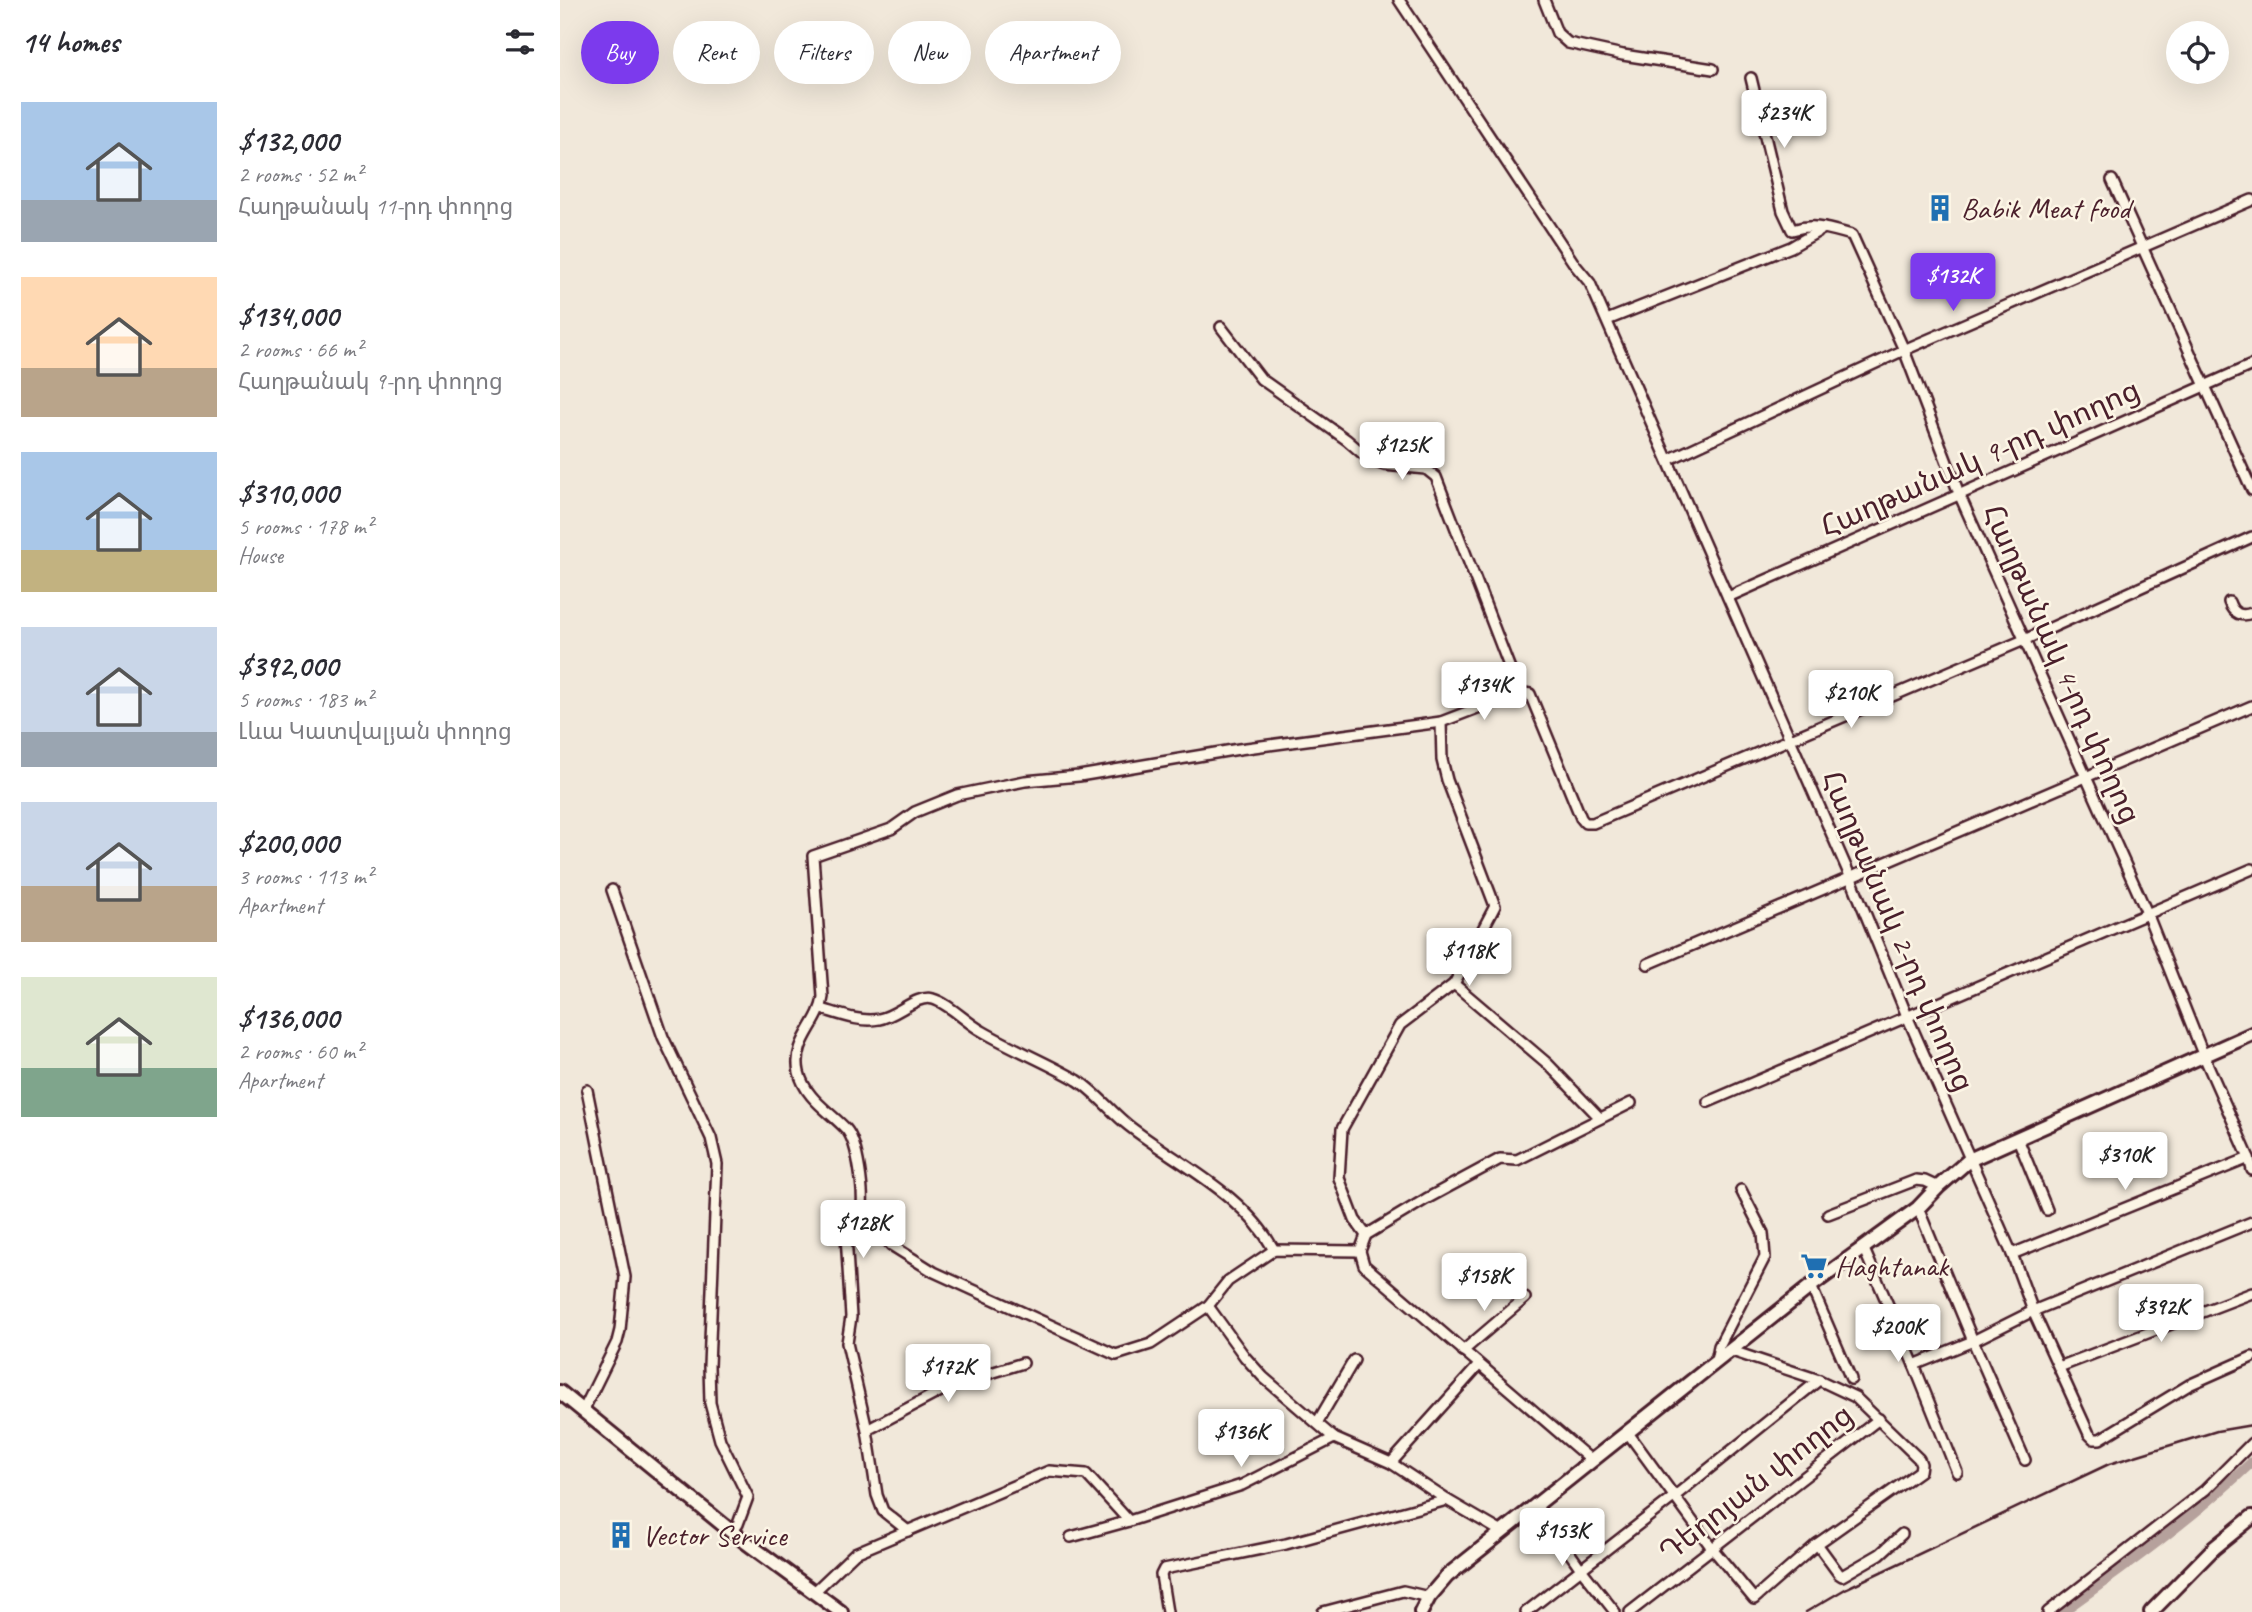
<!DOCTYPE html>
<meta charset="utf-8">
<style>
:root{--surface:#fff;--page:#f2f2f3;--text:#2b2b33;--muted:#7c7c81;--accent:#7c3aed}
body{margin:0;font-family:Caveat,"Noto Sans Armenian",sans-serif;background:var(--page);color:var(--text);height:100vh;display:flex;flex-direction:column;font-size:26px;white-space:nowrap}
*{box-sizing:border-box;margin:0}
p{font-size:23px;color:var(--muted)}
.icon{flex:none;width:38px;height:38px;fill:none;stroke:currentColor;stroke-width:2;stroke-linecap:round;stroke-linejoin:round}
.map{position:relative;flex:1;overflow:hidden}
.panel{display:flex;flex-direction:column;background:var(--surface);width:560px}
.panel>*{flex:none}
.banner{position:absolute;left:21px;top:21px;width:665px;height:63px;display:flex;gap:14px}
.buttons{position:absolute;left:1606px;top:21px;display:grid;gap:14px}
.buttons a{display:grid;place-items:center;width:63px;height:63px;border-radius:50%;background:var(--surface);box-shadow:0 7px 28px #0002;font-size:35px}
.price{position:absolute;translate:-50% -60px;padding:0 16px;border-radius:7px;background:#fff;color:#222;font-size:23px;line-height:46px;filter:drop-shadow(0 2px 4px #0008)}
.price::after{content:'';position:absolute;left:50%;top:42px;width:21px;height:16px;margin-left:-10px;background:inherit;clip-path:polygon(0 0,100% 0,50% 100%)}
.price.on{background:var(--accent);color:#fff}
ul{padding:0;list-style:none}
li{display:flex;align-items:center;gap:21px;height:175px;padding:0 21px}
li span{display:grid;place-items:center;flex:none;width:196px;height:140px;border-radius:0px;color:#555}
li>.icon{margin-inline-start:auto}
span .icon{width:84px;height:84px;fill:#fffc;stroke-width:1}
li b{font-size:30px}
h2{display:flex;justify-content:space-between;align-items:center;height:84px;padding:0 21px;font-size:30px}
.tag{padding:0 24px;border-radius:32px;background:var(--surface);box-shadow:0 7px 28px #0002;font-size:24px;line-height:63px}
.tag.on{background:var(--accent);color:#fff}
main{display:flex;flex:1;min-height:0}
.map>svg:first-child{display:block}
</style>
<main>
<section class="panel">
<h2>14 homes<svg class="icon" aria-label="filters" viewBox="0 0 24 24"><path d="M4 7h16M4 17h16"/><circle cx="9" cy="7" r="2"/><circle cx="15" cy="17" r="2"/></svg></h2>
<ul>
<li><span style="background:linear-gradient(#a9c7e8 70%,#9aa5b1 0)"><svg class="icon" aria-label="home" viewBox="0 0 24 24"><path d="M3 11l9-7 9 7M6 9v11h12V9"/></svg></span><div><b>$132,000</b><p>2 rooms · 52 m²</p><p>Հաղթանակ 11-րդ փողոց</p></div></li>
<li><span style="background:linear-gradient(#ffd9b3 65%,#b9a48a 0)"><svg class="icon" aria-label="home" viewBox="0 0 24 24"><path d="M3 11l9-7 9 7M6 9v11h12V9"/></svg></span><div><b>$134,000</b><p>2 rooms · 66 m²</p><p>Հաղթանակ 9-րդ փողոց</p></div></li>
<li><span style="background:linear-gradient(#a9c7e8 70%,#c2b280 0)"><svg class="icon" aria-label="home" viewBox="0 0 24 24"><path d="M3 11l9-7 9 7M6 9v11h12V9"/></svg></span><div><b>$310,000</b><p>5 rooms · 178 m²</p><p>House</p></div></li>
<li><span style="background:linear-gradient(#c9d6e8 75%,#9aa5b1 0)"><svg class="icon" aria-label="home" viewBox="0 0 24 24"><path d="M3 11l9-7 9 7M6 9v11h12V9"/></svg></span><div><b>$392,000</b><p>5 rooms · 183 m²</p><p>Լևա Կատվալյան փողոց</p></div></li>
<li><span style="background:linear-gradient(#c9d6e8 60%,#b9a48a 0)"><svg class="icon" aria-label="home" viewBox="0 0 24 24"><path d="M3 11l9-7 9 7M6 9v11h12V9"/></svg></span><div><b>$200,000</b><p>3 rooms · 113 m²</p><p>Apartment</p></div></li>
<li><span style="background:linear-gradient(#dfe7d0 65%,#7fa58c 0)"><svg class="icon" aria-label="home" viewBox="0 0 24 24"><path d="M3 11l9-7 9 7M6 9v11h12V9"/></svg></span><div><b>$136,000</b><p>2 rooms · 60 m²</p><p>Apartment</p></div></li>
</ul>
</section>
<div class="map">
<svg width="1692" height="1612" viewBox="0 0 1692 1612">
<rect width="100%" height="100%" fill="#f1e8da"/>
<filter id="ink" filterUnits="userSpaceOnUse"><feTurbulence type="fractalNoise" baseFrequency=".0143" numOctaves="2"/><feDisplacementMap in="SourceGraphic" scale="14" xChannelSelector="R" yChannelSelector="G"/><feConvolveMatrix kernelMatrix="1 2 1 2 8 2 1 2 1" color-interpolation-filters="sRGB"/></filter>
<g filter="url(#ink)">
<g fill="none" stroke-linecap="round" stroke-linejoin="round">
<path stroke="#b6a19c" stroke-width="10" d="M1502,1612c66,-47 131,-94 190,-150"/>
<defs>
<g id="street">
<polyline points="839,0 1015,265 1030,283 1290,876 1347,1016 1452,1254 1473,1311 1529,1434 1534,1439 1540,1439 1629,1385 1692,1357"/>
<polyline points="984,0 997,33 1008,43 1063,55 1153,69"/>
<path d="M1191,78l32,133 9,19c23,-7 37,-1 60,5l52,115 56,146 187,417 56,141 46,104 3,12"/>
<polyline points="1552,180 1692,490"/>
<polyline points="1047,320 1231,247 1264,228"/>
<polyline points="661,327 701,379 787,440 810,460 824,465 866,469 876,477 959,692"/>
<polyline points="1108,460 1344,350 1692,200"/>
<polyline points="1168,597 1692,365"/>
<path d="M1669,602c4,12 12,15 23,11"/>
<polyline points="52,890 103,1037 151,1138 157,1164 149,1366 150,1403 160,1440 188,1497 178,1524 172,1532"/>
<polyline points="1088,964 1692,706"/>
<polyline points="894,984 988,1064 1040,1118"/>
<path d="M262,1009c17,5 39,14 57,10 18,-3 38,-25 54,-20 15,4 34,24 49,32 31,18 64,31 95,49 19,12 34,32 52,46 49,38 114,67 145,124"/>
<polyline points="1148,1102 1692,869"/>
<polyline points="1458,1139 1487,1210"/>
<polyline points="1358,1208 1413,1341 1465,1460"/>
<polyline points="302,1212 331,1245 374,1272 556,1355 591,1344 648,1306 668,1281 714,1250 800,1251"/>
<polyline points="1268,1214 1356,1180 1365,1181 1378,1187"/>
<polyline points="806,1235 795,1220 779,1178 782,1129 840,1025 894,984 935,906 887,780 882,760 881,722"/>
<polyline points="1303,1247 1354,1365 1397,1472"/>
<polyline points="1452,1254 1689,1158"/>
<polyline points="1251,1286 1291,1379"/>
<polyline points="648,1306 685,1357 703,1377 774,1438 831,1463 887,1500 942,1532"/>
<polyline points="903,1351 965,1298"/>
<polyline points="1156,1361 1159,1346 1205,1257 1203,1233 1181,1190"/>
<polyline points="1354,1365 1413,1341 1473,1311 1692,1222"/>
<polyline points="1499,1367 1692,1293"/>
<polyline points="23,1411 57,1342 60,1330 65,1277 27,1090"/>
<polyline points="757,1423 794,1360"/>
<polyline points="307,1430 392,1385 463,1363"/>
<polyline points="1068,1433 1152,1548 1194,1599 1257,1544 1360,1471 1361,1464 1359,1459 1295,1397 1259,1380 1169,1350"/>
<polyline points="1032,1461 804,1265 800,1251 806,1235 866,1199 940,1159 957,1160 1071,1103"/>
<polyline points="831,1463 919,1365"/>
<polyline points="976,1505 1021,1569 1055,1612"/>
<path d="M348,1531l-25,-20 -6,-16 -10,-65 -20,-87 4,-26 -5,-82c6,-7 13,-12 15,-22 4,-17 -3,-71 -15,-84 -17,-18 -41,-31 -47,-57 -7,-31 21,-48 24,-75l-10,-141 78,-27 24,-17 42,-17 68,-14 54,-5 160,-27 202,-27 78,-30 11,2 51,124 4,5h8l431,-183 228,-103"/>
<polyline points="511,1537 569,1521"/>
<polyline points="1257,1544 1279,1574 1282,1576 1320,1554 1342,1534"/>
<polyline points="253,1593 295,1553 489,1471 526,1474 569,1521 682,1485 774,1438"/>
<polyline points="607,1612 601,1575 604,1569 726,1544 887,1500"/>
<polyline points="763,1612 843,1591 869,1597"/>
<polyline points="966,1612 1115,1496 1259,1380"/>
<polyline points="1070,1612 1319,1419"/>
<polyline points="1488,1612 1645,1490 1692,1443"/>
</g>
<g id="secondary">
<polyline points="0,1392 172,1532 281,1612"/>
<polyline points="861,1612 869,1597 887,1576 1251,1286 1358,1208 1378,1187 1409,1160 1692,1034"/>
<polyline points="1591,1612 1654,1548 1692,1517"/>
</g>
</defs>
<use href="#street" stroke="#4a1f2b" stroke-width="14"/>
<use href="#secondary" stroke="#4a1f2b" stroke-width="18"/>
<use href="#street" stroke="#fcf5e5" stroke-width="9"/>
<use href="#secondary" stroke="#fcf5e5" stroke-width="12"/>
<polyline stroke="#4a1f2b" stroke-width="2.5" points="1246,1612 1287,1588 1549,1464 1657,1431 1692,1425"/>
</g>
</g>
<defs>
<symbol id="building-bare" viewBox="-9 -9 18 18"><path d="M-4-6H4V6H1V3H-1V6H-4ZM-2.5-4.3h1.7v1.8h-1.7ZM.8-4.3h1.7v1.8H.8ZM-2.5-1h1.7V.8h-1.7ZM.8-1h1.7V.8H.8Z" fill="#1f6fb2" stroke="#fcf5e5" stroke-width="2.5" paint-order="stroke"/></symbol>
<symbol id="supermarket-bare" viewBox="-9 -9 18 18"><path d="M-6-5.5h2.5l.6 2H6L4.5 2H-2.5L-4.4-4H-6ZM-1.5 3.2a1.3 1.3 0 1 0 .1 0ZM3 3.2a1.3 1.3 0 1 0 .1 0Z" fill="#1f6fb2" stroke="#fcf5e5" stroke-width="2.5" paint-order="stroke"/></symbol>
</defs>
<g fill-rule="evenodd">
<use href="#building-bare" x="1361" y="189" width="38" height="38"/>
<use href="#supermarket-bare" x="1235" y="1247" width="38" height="38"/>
<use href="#building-bare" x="42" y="1516" width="38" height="38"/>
</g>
<g text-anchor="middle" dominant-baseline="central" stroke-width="5" stroke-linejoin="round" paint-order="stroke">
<g font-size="30" fill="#4a1f2b" stroke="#fcf5e5" text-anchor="start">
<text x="1401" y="208">Babik Meat food</text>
<text x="1275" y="1266">Haghtanak</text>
<text x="82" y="1535">Vector Service</text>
</g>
<g font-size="30" fill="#4a1f2b" stroke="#fcf5e5">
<text transform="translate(1420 458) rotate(-24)">Հաղթանակ 9-րդ փողոց</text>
<text transform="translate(1502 664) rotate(66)">Հաղթանակ 4-րդ փողոց</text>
<text transform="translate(1338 931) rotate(67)">Հաղթանակ 2-րդ փողոց</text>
<text transform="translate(1196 1483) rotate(-38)">Դեղոյան փողոց</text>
</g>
</g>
</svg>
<div class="buttons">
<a><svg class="icon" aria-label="locate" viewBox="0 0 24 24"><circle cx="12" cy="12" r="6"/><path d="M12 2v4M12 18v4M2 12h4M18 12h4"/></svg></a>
</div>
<b class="price" style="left:1224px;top:150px">$234K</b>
<b class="price on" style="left:1393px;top:313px">$132K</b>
<b class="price" style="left:842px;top:482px">$125K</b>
<b class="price" style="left:924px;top:722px">$134K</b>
<b class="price" style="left:1291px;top:730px">$210K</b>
<b class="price" style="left:909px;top:988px">$118K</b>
<b class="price" style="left:1565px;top:1192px">$310K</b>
<b class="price" style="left:303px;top:1260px">$128K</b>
<b class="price" style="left:924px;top:1313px">$158K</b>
<b class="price" style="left:1601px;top:1344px">$392K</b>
<b class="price" style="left:1338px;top:1364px">$200K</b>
<b class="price" style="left:388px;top:1404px">$172K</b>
<b class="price" style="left:681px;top:1469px">$136K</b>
<b class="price" style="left:1002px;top:1568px">$153K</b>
<div class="banner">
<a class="tag on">Buy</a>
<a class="tag">Rent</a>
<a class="tag">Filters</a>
<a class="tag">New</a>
<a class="tag">Apartment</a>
</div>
</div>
</main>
